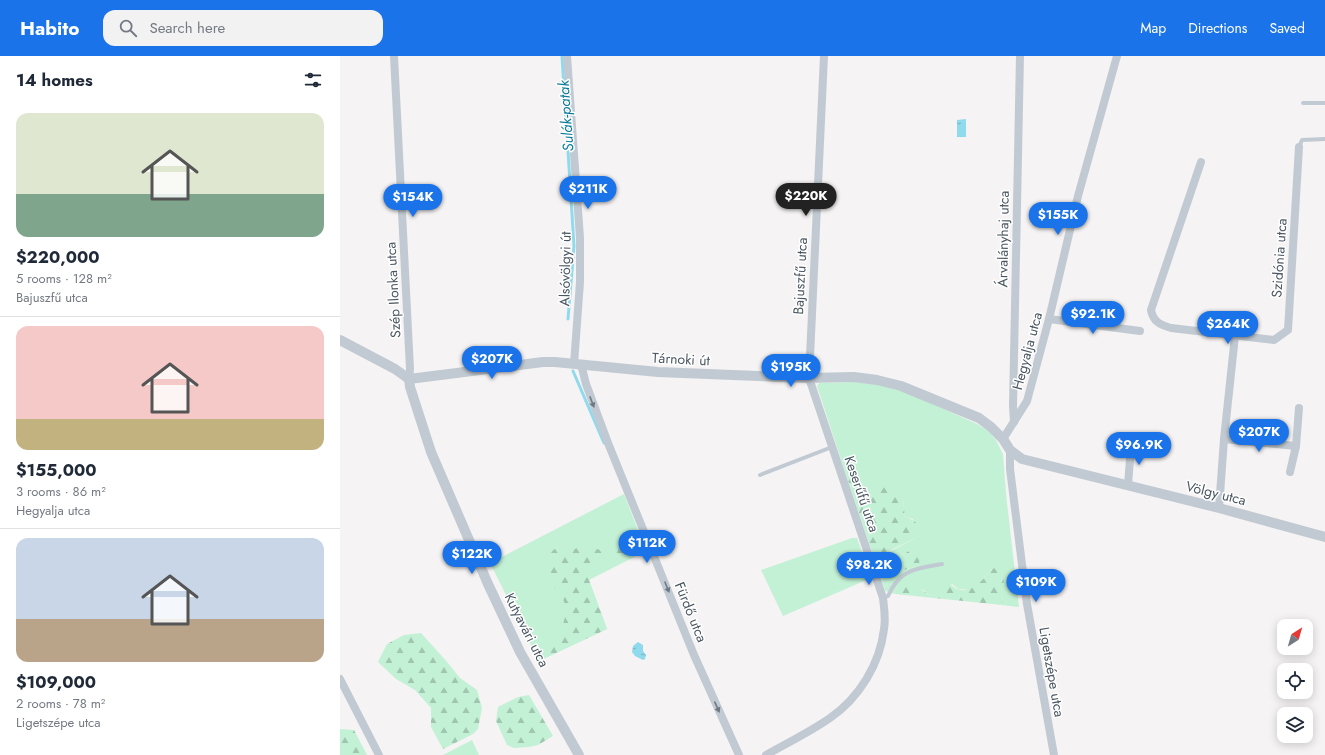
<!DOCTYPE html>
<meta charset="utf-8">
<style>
:root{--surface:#fff;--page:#f2f2f3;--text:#1f2937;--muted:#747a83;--line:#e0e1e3;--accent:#1a73e8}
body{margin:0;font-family:Jost,sans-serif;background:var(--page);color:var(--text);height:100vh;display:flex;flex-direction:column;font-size:15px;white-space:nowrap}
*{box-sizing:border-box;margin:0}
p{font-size:13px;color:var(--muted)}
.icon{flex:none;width:22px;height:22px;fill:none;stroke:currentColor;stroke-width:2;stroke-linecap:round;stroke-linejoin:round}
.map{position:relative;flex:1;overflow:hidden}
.side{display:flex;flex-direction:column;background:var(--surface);width:340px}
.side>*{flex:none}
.needle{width:26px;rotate:37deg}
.controls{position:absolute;left:937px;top:563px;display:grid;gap:8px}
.controls a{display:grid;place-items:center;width:36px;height:36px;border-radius:8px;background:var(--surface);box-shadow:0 2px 10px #0003;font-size:20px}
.price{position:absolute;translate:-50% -34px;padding:0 9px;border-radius:14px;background:var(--accent);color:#fff;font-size:13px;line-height:26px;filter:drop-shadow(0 1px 2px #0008)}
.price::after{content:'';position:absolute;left:50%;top:24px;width:12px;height:9px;margin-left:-6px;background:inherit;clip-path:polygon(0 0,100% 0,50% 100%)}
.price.active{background:#222;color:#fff}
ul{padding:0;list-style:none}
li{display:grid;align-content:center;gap:8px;height:212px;padding:0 16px}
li+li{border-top:1px solid var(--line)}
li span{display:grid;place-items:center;height:124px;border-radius:12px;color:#555}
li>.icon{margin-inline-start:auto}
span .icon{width:72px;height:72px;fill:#fffc;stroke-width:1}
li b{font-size:17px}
h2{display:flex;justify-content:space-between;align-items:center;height:48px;padding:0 16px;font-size:17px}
header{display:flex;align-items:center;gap:24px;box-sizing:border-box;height:56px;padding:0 20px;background:var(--accent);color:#fff}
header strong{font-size:19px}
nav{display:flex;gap:22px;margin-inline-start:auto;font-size:14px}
.search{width:280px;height:36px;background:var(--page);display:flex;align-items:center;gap:10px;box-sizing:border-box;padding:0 14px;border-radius:12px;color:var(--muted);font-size:15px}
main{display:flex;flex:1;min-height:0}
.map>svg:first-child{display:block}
</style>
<header>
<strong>Habito</strong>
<div class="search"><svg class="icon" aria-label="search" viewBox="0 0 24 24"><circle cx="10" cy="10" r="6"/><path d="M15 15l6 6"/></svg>Search here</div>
<nav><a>Map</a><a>Directions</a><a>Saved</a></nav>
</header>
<main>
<section class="side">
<h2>14 homes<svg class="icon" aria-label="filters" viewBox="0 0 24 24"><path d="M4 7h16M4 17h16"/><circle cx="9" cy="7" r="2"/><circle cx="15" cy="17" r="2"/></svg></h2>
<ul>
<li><span style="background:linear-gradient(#dfe7d0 65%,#7fa58c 0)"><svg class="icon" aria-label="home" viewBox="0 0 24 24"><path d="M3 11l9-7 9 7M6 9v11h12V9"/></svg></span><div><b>$220,000</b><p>5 rooms · 128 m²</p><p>Bajuszfű utca</p></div></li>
<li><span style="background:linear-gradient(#f6c9c9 75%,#c2b280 0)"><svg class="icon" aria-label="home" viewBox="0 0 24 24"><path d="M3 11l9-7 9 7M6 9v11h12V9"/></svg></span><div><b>$155,000</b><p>3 rooms · 86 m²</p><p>Hegyalja utca</p></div></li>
<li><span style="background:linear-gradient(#c9d6e8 65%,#b9a48a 0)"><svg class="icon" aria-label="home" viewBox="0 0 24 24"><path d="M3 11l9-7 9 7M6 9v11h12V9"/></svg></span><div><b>$109,000</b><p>2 rooms · 78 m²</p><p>Ligetszépe utca</p></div></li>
</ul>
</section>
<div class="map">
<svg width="985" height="699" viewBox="0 0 985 699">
<defs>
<pattern id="forest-firs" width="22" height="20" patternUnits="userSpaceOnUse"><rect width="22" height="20" fill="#c3f1d5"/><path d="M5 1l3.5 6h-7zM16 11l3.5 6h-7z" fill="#a0c6b0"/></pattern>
<pattern id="water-ripples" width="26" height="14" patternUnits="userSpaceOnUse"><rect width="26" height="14" fill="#90daee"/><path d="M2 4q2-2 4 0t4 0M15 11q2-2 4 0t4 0" fill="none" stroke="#78b4c4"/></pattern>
</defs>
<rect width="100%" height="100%" fill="#f5f3f3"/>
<g fill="#c3f1d5">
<polygon points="517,326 532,327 568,337 637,368 648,375 656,384 663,398 666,438 679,551 662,549 663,521 653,512 638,529 630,534 618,533 612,528 596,538 590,539 583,534 557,529 555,538 545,535 544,531 556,517 579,509 569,495 554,503 549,499 551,495 577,481 573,463 565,461 563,443 532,428 507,422 477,330 479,327 484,327"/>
<polygon points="284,438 306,495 249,524 267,573 199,605 150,507"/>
<polygon points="512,482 517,482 531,522 443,560 421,514"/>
<polygon points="132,684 139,699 103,699"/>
</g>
<g fill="url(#forest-firs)">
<path d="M507,422c22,5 38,6 56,21l2,18c7,2 13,5 15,13l-3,7 -26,13 -2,5 5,4 15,-8 7,1 4,5 -1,8 -23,8 -12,14z"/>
<path d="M295,467l7,19c-4,6 -7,7 -13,10 -5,3 -7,6 -12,8l-3,-1 -4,-10 4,-7 13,-8 1,-6z"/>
<path d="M243,490c12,2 24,2 20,18l-12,5 -2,3 1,4 -1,4 18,49 -68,32v-7c6,-7 8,-14 18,-14 4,-11 10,-22 8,-34 -2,-14 -11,-15 -16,-26 -2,-4 -1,-8 0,-12 1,-10 -1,-16 9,-21l14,3z"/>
<path d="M653,512l7,2 4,7 -2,28 -107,-11 2,-9 4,-3 9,1 20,12 6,-1 10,-11c5,1 7,4 11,6 16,6 27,-11 36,-21z"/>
<polygon points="81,577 108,607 120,622 137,634 142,652 138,673 133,678 103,693 91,671 91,652 75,634 56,623 38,606 47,588 64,579"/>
<polygon points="189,639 213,680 198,689 189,691 174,692 167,689 156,665 158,651 178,641"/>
<polygon points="0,673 14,674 27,699 0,699"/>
</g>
<g fill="url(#water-ripples)">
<polygon points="626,63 626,81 617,81 617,64"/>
<polygon points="298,586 303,589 303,595 306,599 305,603 303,604 295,600 292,596 293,590"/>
</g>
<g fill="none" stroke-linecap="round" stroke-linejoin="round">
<g stroke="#90daee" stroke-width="3">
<polyline points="222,0 234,190 228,263"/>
<polyline points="233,315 264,387"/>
<polyline points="280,493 304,483"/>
</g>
<g stroke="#c1cad2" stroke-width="4">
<polyline points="963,47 985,47"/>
<polyline points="959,91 962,84 985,83"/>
<polyline points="420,419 492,391"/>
<path d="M543,542l5,-2c12,-27 27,-27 54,-32"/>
</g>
<g stroke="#c1cad2" stroke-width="8">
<polyline points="54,0 70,313 69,323"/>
<polyline points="227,0 240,182 240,226 234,308"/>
<path d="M861,106l-50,148c2,12 10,15 20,18l103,12 14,-10 11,-183"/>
<polyline points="709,263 800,275"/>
<polyline points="241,308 246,328 268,387 354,599 399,699"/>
<polyline points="674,366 673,350 680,0"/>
<polyline points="663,383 687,345 709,263 738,140 777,0"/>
<polyline points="884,383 956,390"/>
<polyline points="670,394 670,413 687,548 714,699"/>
<polyline points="950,416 956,390 959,352"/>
<polyline points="788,429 791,390"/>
<polyline points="879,452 884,383 895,280"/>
<polyline points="0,623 39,699"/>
<path d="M426,699c21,-12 44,-23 64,-37 29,-20 50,-54 54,-89 2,-11 0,-21 -1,-31l-74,-220 15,-322"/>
</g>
<g stroke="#c1cad2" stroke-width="10">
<polyline points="0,284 55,313 69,323 203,306 215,306 318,316 469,322 514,321 537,324 561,330 639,362 651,371 663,383 670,394 682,403 879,452 985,481"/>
<polyline points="69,323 70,331 91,396 148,528 180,596 239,699"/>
</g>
</g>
<defs><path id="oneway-solid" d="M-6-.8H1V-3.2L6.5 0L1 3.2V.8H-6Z"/></defs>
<g fill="#6e7983">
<use href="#oneway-solid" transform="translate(252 346) rotate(69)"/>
<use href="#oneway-solid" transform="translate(327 531) rotate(68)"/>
<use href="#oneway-solid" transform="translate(377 651) rotate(66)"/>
</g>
<g text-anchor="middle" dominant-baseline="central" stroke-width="3" stroke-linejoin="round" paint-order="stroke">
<g font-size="14" fill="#4a5661" stroke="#fff">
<text transform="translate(663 183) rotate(-89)">Árvalányhaj utca</text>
<text transform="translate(939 202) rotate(-86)">Szidónia utca</text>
<text transform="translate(225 213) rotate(-89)">Alsóvölgyi út</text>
<text transform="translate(460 220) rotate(-87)">Bajuszfű utca</text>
<text transform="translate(53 234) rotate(-93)">Szép Ilonka utca</text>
<text transform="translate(687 295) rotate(-75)">Hegyalja utca</text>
<text transform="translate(341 303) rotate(3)">Tárnoki út</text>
<text transform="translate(876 437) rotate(14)">Völgy utca</text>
<text transform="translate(522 438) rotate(71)">Keserűfű utca</text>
<text transform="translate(351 556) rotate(68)">Fürdő utca</text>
<text transform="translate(187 574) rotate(63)">Kutyavári utca</text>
<text transform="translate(712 616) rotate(80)">Ligetszépe utca</text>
</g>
<g font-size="15" font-style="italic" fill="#0c7c9b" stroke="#fff">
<text transform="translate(226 60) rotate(-94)">Sulák-patak</text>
</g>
</g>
</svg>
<div class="controls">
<a><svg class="needle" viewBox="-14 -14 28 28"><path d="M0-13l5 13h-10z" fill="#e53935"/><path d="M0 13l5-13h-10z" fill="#747a83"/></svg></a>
<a><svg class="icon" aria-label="locate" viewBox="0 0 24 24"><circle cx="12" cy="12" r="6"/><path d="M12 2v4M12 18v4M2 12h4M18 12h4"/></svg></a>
<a><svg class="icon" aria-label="layers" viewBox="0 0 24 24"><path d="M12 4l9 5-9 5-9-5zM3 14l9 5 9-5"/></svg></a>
</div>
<b class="price" style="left:248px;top:154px">$211K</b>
<b class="price active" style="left:466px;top:161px">$220K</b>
<b class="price" style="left:73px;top:162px">$154K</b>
<b class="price" style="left:718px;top:180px">$155K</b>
<b class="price" style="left:753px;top:279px">$92.1K</b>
<b class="price" style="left:888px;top:289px">$264K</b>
<b class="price" style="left:152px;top:324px">$207K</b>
<b class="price" style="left:451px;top:332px">$195K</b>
<b class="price" style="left:919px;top:397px">$207K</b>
<b class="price" style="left:799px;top:410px">$96.9K</b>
<b class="price" style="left:307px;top:508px">$112K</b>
<b class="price" style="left:132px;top:519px">$122K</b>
<b class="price" style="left:529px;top:530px">$98.2K</b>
<b class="price" style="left:696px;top:547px">$109K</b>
</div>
</main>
